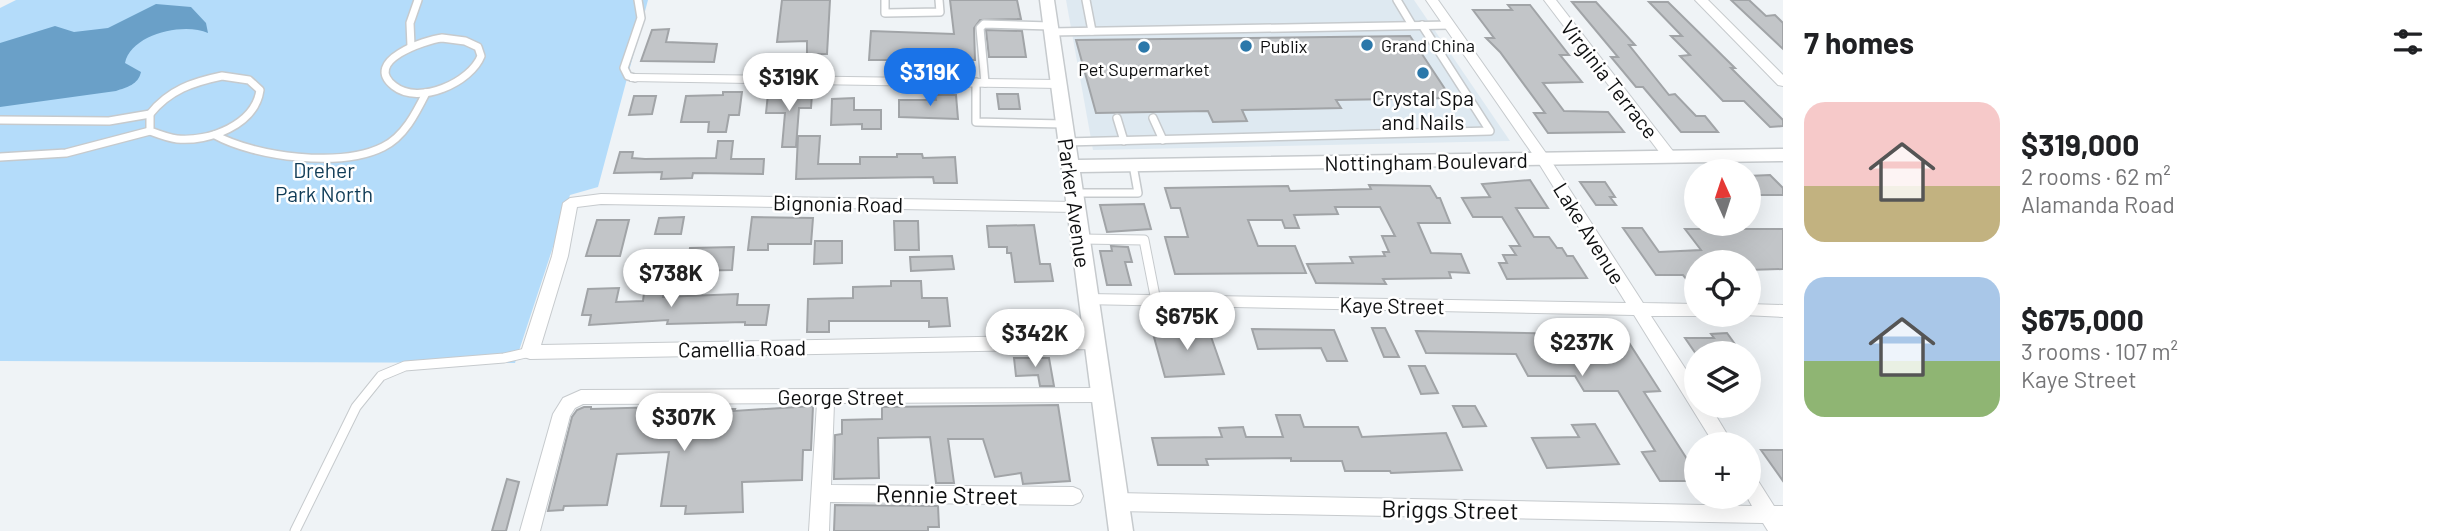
<!DOCTYPE html>
<meta charset="utf-8">
<style>
:root{--surface:#fff;--page:#f2f2f2;--text:#202124;--muted:#757577;--accent:#1a73e8}
body{margin:0;font-family:Barlow,sans-serif;background:var(--page);color:var(--text);height:100vh;display:flex;flex-direction:column;font-size:26px;white-space:nowrap}
*{box-sizing:border-box;margin:0}
p{font-size:23px;color:var(--muted)}
.icon{flex:none;width:38px;height:38px;fill:none;stroke:currentColor;stroke-width:2;stroke-linecap:round;stroke-linejoin:round}
.map{position:relative;flex:1;overflow:hidden}
.panel{display:flex;flex-direction:column;background:var(--surface);width:665px}
.panel>*{flex:none}
.needle{width:46px;rotate:357deg}
.tools{position:absolute;left:1684px;top:159px;display:grid;gap:14px}
.tools a{display:grid;place-items:center;width:77px;height:77px;border-radius:50%;background:var(--surface);box-shadow:0 7px 28px #0002;font-size:35px}
.price{position:absolute;translate:-50% -60px;padding:0 16px;border-radius:24px;background:#fff;color:#222;font-size:23px;line-height:46px;filter:drop-shadow(0 2px 4px #0008)}
.price::after{content:'';position:absolute;left:50%;top:42px;width:21px;height:16px;margin-left:-10px;background:inherit;clip-path:polygon(0 0,100% 0,50% 100%)}
.price.on{background:var(--accent);color:#fff}
ul{padding:0;list-style:none}
li{display:flex;align-items:center;gap:21px;height:175px;padding:0 21px}
li span{display:grid;place-items:center;flex:none;width:196px;height:140px;border-radius:21px;color:#555}
li>.icon{margin-inline-start:auto}
span .icon{width:84px;height:84px;fill:#fffc;stroke-width:1}
li b{font-size:30px}
h2{display:flex;justify-content:space-between;align-items:center;height:84px;padding:0 21px;font-size:30px}
main{display:flex;flex:1;min-height:0}
.map>svg:first-child{display:block}
</style>
<main>
<div class="map">
<svg width="1783" height="531" viewBox="0 0 1783 531">
<rect width="100%" height="100%" fill="#eff3f6"/>
<polygon fill="#dee9f1" points="1066,0 1414,0 1510,141 1093,150"/>
<polygon fill="#b4dcfa" points="16,0 648,0 598,187 570,195 515,363 0,361 0,8"/>
<path fill="#6aa0c8" d="M156,4l35,3 15,16 2,10c-24,-11 -77,1 -83,30l16,9c-3,13 -14,15 -25,19l-116,16v-64l55,-17 19,6 34,-4z"/>
<g fill="#c2c5c8" stroke="#a1a4a7" stroke-width="2">
<polygon points="782,0 830,0 827,54 807,54 807,41 777,42"/>
<polygon points="950,0 1017,0 1021,19 980,20 974,28 975,60 869,60 871,31 954,34"/>
<polygon points="1731,0 1749,0 1766,16 1775,15 1783,23 1783,49"/>
<polygon points="1572,2 1596,2 1635,45 1629,45 1669,95 1675,94 1696,116 1705,116 1718,132 1681,132 1643,87 1636,87 1611,57 1618,57"/>
<polygon points="1649,2 1668,2 1735,68 1731,68 1783,120 1783,126 1770,127 1744,101 1723,101 1680,56 1690,55 1671,36 1682,36"/>
<polygon points="1508,5 1530,5 1569,55 1560,55 1582,82 1543,83 1564,111 1608,112 1624,132 1548,133 1534,113 1545,113 1500,52 1486,38 1494,38 1473,10 1512,10"/>
<polygon points="669,29 666,42 717,44 714,62 641,61 652,30"/>
<polygon points="986,30 1022,31 1026,57 989,57"/>
<polygon points="1410,36 1451,98 1336,100 1341,108 1242,110 1247,121 1213,122 1208,111 1096,113 1076,40"/>
<polygon points="723,92 742,92 739,115 729,115 726,132 708,132 709,122 681,122 686,96 723,95"/>
<polygon points="768,94 812,94 811,108 799,108 796,147 782,147 785,113 766,113"/>
<polygon points="997,94 1018,94 1020,109 999,109"/>
<polygon points="935,95 956,95 958,119 899,117 899,100 936,100"/>
<polygon points="634,96 656,96 652,114 629,115"/>
<polygon points="854,98 854,110 881,110 881,129 862,129 862,124 831,125 832,99"/>
<polygon points="798,136 820,136 818,164 860,164 860,157 897,157 897,154 922,154 923,158 955,157 957,183 934,183 933,177 796,179"/>
<polygon points="718,141 733,141 731,159 764,159 763,174 693,173 692,178 661,179 662,172 614,173 620,152 633,152 632,158 645,159 716,158"/>
<polygon points="1770,175 1783,188 1783,195 1748,195 1748,176"/>
<polygon points="1530,180 1548,208 1516,208 1534,237 1549,237 1557,248 1562,248 1567,256 1573,256 1587,278 1507,279 1499,263 1507,263 1503,255 1516,255 1510,246 1520,246 1502,217 1473,217 1462,198 1490,197 1482,184"/>
<polygon points="1580,182 1605,182 1615,197 1610,197 1616,205 1596,205"/>
<polygon points="1369,185 1430,186 1437,198 1440,198 1450,223 1418,223 1431,253 1461,254 1469,273 1449,272 1451,278 1383,279 1386,284 1316,283 1307,264 1353,263 1350,257 1385,256 1383,252 1389,252 1382,236 1395,236 1380,207 1335,207 1338,214 1294,215 1299,228 1285,228 1282,220 1248,220 1258,246 1295,246 1306,273 1175,274 1165,237 1188,237 1180,208 1171,208 1165,188 1288,186 1290,191 1371,189"/>
<polygon points="1144,204 1151,229 1107,232 1100,205"/>
<polygon points="684,217 681,234 655,234 659,218"/>
<polygon points="752,217 813,218 811,244 768,244 768,250 748,250"/>
<polygon points="597,220 629,220 620,256 586,256"/>
<polygon points="894,221 918,221 919,250 895,250"/>
<polygon points="1034,225 1040,264 1050,264 1053,281 1015,282 1011,253 1007,253 1007,247 989,247 987,226"/>
<polygon points="1623,228 1642,228 1659,252 1701,250 1685,229 1783,229 1783,269 1748,270 1748,262 1696,262 1696,291 1683,275 1656,275"/>
<polygon points="815,241 842,241 842,263 814,264"/>
<polygon points="1111,246 1128,247 1132,262 1125,262 1131,285 1107,285 1100,251 1112,251"/>
<polygon points="734,247 732,270 686,271 690,248"/>
<polygon points="952,256 954,269 911,271 910,257"/>
<polygon points="891,281 921,281 922,298 947,298 950,326 929,327 929,321 829,321 829,332 807,332 808,299 853,298 853,287 891,286"/>
<polygon points="619,288 616,302 643,301 644,293 664,292 663,297 738,294 737,305 769,305 766,325 745,325 745,322 667,324 668,320 589,325 591,315 582,315 588,289"/>
<polygon points="1208,328 1224,374 1165,377 1152,330"/>
<polygon points="1372,328 1385,328 1399,357 1384,357"/>
<polygon points="1252,329 1334,330 1347,361 1327,361 1321,348 1258,349"/>
<polygon points="1416,331 1624,335 1660,391 1644,392 1696,473 1696,481 1660,481 1642,452 1655,451 1618,391 1584,391 1575,376 1528,376 1516,354 1426,353"/>
<polygon points="1727,333 1742,354 1696,354 1685,338 1714,338 1711,334"/>
<polygon points="1014,358 1049,358 1054,386 1040,386 1038,375 1016,376"/>
<polygon points="1409,366 1425,366 1438,393 1421,394"/>
<polygon points="1058,405 1070,481 1023,484 1021,473 995,477 983,439 948,439 954,483 936,483 930,437 878,438 879,478 834,479 835,435 842,434 842,420 882,419 882,407"/>
<polygon points="698,406 697,409 735,409 734,411 813,406 811,450 803,450 802,480 742,482 743,512 685,514 686,506 661,506 669,452 617,454 607,505 564,506 563,510 548,511 572,417 577,410 584,407 591,407 591,409"/>
<polygon points="1453,406 1475,406 1486,426 1463,427"/>
<polygon points="1276,415 1300,415 1304,427 1358,427 1362,437 1446,433 1462,470 1391,473 1390,471 1345,471 1342,461 1291,461 1291,458 1206,459 1208,465 1158,465 1152,438 1222,437 1219,428 1243,427 1246,437 1283,437"/>
<polygon points="1595,424 1619,464 1547,468 1532,438 1579,437 1572,425"/>
<polygon points="1761,450 1783,450 1783,481"/>
<polygon points="507,479 519,482 506,531 492,531"/>
<polygon points="835,505 938,506 939,527 928,527 928,531 834,531"/>
</g>
<g fill="none" stroke-linecap="round" stroke-linejoin="round">
<defs>
<g id="service-far1">
<polyline points="885,0 885,13 940,12 939,0"/>
<polyline points="1086,0 1092,31"/>
<polyline points="1397,0 1412,25"/>
<polyline points="1051,32 1450,25"/>
<path d="M442,38l23,3 13,6 3,9c-10,26 -62,50 -87,30 -32,-25 31,-46 48,-48z"/>
<polyline points="411,46 410,23 418,0"/>
<path d="M222,76l27,4 11,10c-5,35 -51,52 -83,49 -9,-1 -19,-5 -27,-8v-17c19,-24 43,-32 72,-38z"/>
<polyline points="635,78 628,76 624,68 641,18 638,0"/>
<polyline points="976,82 976,122 1064,124"/>
<polyline points="985,83 980,28 984,24 1050,26"/>
<polyline points="1117,118 1124,141"/>
<polyline points="1153,118 1163,140"/>
<polyline points="0,120 109,121 150,114"/>
<path d="M215,135c40,22 126,33 168,12 21,-10 33,-34 43,-54"/>
<polyline points="1066,142 1490,131 1422,25"/>
<polyline points="0,157 66,153 150,131"/>
<polyline points="1075,193 1138,193 1133,165"/>
</g>
<g id="service">
<polyline points="1082,239 1144,240 1156,301"/>
<polyline points="295,531 356,407 381,376 405,366 504,358 530,352"/>
</g>
<g id="minor">
<polygon points="1426,0 1438,0 1548,156 1643,303 1696,304 1696,315 1700,315 1696,316 1651,316 1696,385 1696,406 1710,406 1733,444 1714,444 1634,315 1082,304 1080,300 1082,296 1088,294 1626,303 1538,162"/>
<polygon points="1544,0 1556,0 1676,155 1678,158 1676,161 1666,161"/>
<polygon points="1695,0 1708,0 1783,75 1783,86 1778,85"/>
<polygon points="635,74 1058,80 1065,84 1058,88 630,81 630,75"/>
<polygon points="601,194 1075,202 1082,207 1075,212 601,204 577,207 568,256 541,345 1094,335 1100,337 1102,342 1100,347 1094,349 530,359 524,357 521,352 552,256 563,203 570,198"/>
<polygon points="1748,304 1783,305 1783,317 1744,315 1748,315"/>
<polygon points="1101,388 1107,390 1110,395 1107,400 1101,402 834,403 831,485 1073,487 1080,490 1083,496 1080,502 1073,505 830,502 829,531 809,531 817,403 583,404 575,408 570,416 540,531 520,531 553,414 563,398 581,390"/>
<polygon points="1748,474 1755,476 1774,506 1783,506 1783,531 1768,531 1763,523 1117,511 1110,508 1107,502 1110,496 1117,493 1752,506 1747,497"/>
</g>
<polygon id="tertiary" points="1040,0 1054,0 1078,160 1783,149 1783,161 1080,172 1133,531 1109,531"/>
</defs>
<use href="#service-far1" stroke="#c6cacd" stroke-width="10"/>
<use href="#service" stroke="#c6cacd" stroke-width="11"/>
<use href="#minor" stroke="#c6cacd" stroke-width="2"/>
<use href="#tertiary" stroke="#c6cacd" stroke-width="3"/>
<use href="#service-far1" stroke="#fff" stroke-width="7"/>
<use href="#service" stroke="#fff" stroke-width="9"/>
<use href="#minor" fill="#fff" fill-rule="evenodd"/>
<use href="#tertiary" fill="#fff" fill-rule="evenodd"/>
</g>
<g fill="#2b78aa" stroke="#fff" stroke-width="2.5">
<circle cx="1367" cy="45" r="7"/>
<circle cx="1246" cy="46" r="7"/>
<circle cx="1144" cy="47" r="7"/>
<circle cx="1423" cy="73" r="7"/>
</g>
<g text-anchor="middle" dominant-baseline="central" stroke-width="5" stroke-linejoin="round" paint-order="stroke">
<g font-size="18" fill="#0e0f10" stroke="#fff" text-anchor="start">
<text x="1381" y="45">Grand China</text>
<text x="1260" y="46">Publix</text>
<text x="1144" y="69" text-anchor="middle">Pet Supermarket</text>
</g>
<g font-size="21" fill="#0e0f10" stroke="#fff">
<text transform="translate(1610 79) rotate(52)">Virginia Terrace</text>
<text transform="translate(1426 161) rotate(-1)">Nottingham Boulevard</text>
<text transform="translate(838 203) rotate(1)">Bignonia Road</text>
<text transform="translate(1075 203) rotate(82)">Parker Avenue</text>
<text transform="translate(1590 233) rotate(58)">Lake Avenue</text>
<text transform="translate(1392 305) rotate(1)">Kaye Street</text>
<text transform="translate(742 348) rotate(-1)">Camellia Road</text>
<text x="841" y="396">George Street</text>
</g>
<g font-size="21" fill="#0e0f10" stroke="#fff">
<text x="1423" y="97">Crystal Spa<tspan x="1423" dy="24">and Nails</tspan></text>
</g>
<g font-size="21" fill="#0f3b56" stroke="#fff">
<text x="324" y="169">Dreher<tspan x="324" dy="24">Park North</tspan></text>
</g>
<g font-size="24" fill="#0e0f10" stroke="#fff">
<text transform="translate(947 494) rotate(1)">Rennie Street</text>
<text transform="translate(1450 509) rotate(1)">Briggs Street</text>
</g>
</g>
</svg>
<div class="tools">
<a><svg class="needle" viewBox="-14 -14 28 28"><path d="M0-13l5 13h-10z" fill="#e53935"/><path d="M0 13l5-13h-10z" fill="#757577"/></svg></a>
<a><svg class="icon" aria-label="locate" viewBox="0 0 24 24"><circle cx="12" cy="12" r="6"/><path d="M12 2v4M12 18v4M2 12h4M18 12h4"/></svg></a>
<a><svg class="icon" aria-label="layers" viewBox="0 0 24 24"><path d="M12 4l9 5-9 5-9-5zM3 14l9 5 9-5"/></svg></a>
<a>+</a>
</div>
<b class="price on" style="left:930px;top:108px">$319K</b>
<b class="price" style="left:789px;top:113px">$319K</b>
<b class="price" style="left:671px;top:309px">$738K</b>
<b class="price" style="left:1187px;top:352px">$675K</b>
<b class="price" style="left:1035px;top:369px">$342K</b>
<b class="price" style="left:1582px;top:378px">$237K</b>
<b class="price" style="left:684px;top:453px">$307K</b>
</div>
<section class="panel">
<h2>7 homes<svg class="icon" aria-label="filters" viewBox="0 0 24 24"><path d="M4 7h16M4 17h16"/><circle cx="9" cy="7" r="2"/><circle cx="15" cy="17" r="2"/></svg></h2>
<ul>
<li><span style="background:linear-gradient(#f6c9c9 60%,#c2b280 0)"><svg class="icon" aria-label="home" viewBox="0 0 24 24"><path d="M3 11l9-7 9 7M6 9v11h12V9"/></svg></span><div><b>$319,000</b><p>2 rooms · 62 m²</p><p>Alamanda Road</p></div></li>
<li><span style="background:linear-gradient(#a9c7e8 60%,#8fb573 0)"><svg class="icon" aria-label="home" viewBox="0 0 24 24"><path d="M3 11l9-7 9 7M6 9v11h12V9"/></svg></span><div><b>$675,000</b><p>3 rooms · 107 m²</p><p>Kaye Street</p></div></li>
</ul>
</section>
</main>
